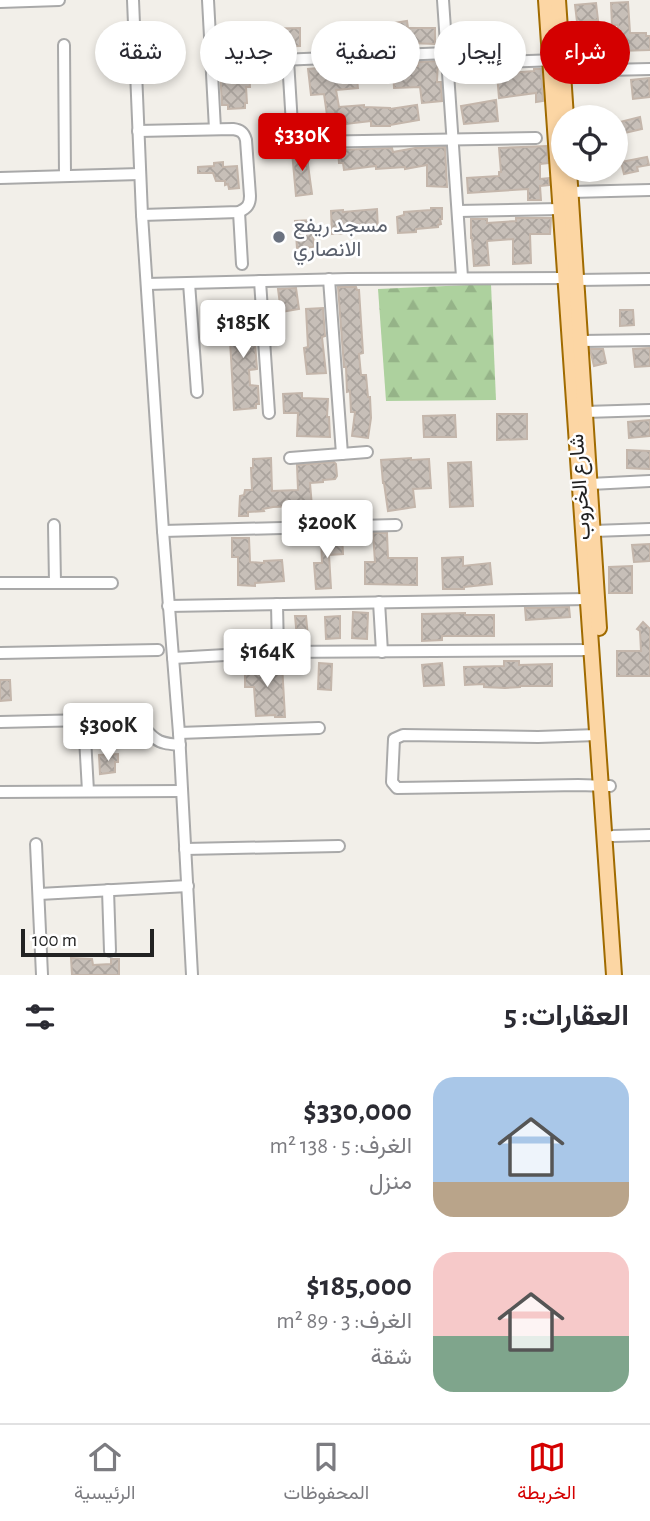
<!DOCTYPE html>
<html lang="ar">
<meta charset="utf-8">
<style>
:root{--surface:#fff;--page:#f7f7f7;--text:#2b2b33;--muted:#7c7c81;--line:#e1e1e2;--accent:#d40000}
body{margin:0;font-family:"Alegreya Sans",Vazirmatn,sans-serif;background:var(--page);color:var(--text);direction:rtl;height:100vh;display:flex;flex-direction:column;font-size:26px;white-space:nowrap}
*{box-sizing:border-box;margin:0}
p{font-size:23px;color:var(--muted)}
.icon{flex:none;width:38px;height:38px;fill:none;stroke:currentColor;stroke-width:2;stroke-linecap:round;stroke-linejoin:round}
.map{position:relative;height:975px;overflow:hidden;direction:ltr}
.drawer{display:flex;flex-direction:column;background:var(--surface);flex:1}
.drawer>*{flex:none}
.hud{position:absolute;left:21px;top:21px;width:609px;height:63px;direction:rtl;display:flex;gap:14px}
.fabs{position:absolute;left:551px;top:105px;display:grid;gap:14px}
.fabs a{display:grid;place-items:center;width:77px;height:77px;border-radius:50%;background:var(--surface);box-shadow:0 4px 10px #0003;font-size:35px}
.scale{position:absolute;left:21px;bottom:18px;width:133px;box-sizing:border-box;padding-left:7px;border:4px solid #222;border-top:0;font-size:19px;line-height:24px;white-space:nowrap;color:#222;-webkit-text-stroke:5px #fff;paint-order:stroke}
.price{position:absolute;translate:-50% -60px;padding:0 16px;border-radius:7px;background:#fff;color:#222;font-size:23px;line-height:46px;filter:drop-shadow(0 2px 4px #0008)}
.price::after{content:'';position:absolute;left:50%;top:42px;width:21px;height:16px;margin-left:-10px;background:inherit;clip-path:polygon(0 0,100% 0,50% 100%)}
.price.on{background:var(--accent);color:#fff}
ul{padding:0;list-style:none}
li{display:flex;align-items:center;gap:21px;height:175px;padding:0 21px}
li span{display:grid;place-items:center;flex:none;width:196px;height:140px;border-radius:21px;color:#555}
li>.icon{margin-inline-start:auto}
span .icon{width:84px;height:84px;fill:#fffc;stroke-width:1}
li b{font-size:30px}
h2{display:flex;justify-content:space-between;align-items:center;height:84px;padding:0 21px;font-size:30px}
.pill{padding:0 24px;border-radius:32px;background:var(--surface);box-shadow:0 4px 10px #0003;font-size:24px;line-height:63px}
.pill.on{background:var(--accent);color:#fff}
.tabs{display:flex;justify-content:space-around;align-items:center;height:98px;border-top:2px solid var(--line);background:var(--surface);font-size:19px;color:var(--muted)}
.tabs a{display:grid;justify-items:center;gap:4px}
.tabs .on{color:var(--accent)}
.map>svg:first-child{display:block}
</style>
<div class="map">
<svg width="650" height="975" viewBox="0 0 650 975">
<defs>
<pattern id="forest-firs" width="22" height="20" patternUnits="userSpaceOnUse" patternTransform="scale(1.75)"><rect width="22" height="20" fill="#add19e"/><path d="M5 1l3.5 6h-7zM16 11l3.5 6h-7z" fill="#95b388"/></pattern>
<pattern id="building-cross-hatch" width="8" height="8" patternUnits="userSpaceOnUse" patternTransform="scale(1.75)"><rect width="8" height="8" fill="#c7bfb8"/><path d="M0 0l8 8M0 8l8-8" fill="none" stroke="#aba49e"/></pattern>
</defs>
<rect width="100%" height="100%" fill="#f2efe9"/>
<polygon fill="url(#forest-firs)" points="491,284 496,400 386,401 378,289"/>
<g fill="url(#building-cross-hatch)" stroke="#c4b6ab" stroke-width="2">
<polygon points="628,2 630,33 646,33 646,36 650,36 650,50 619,51 618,25 612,25 611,3"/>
<polygon points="596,3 598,20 584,21 585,54 571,55 570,31 578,30 575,5"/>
<polygon points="407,21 408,28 435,28 435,44 408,43 391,46 387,24"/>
<polygon points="300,28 300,46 255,47 255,29"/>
<polygon points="438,61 437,82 441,82 442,101 422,103 420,87 394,88 393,67 418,66 418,62"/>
<polygon points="330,67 330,73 356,71 358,88 336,90 339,107 364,105 364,107 390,108 390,109 417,105 419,120 390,125 390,126 371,126 371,121 346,124 345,119 328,122 324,94 311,95 308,69"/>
<polygon points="249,69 250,87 246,87 247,103 245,103 245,108 228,109 228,105 222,105 220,71"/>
<polygon points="534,69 541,69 543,101 536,102 536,93 499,98 497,74 534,71"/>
<polygon points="649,78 650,97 633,99 631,80"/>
<polygon points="496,100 498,121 464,124 461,106"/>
<polygon points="640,117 642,129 616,135 616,123"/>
<polygon points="547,146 548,163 540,164 540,179 549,178 549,185 540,186 541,200 528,200 528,189 468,193 467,178 499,176 499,172 501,172 499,148"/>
<polygon points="445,147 447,187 427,186 427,165 405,169 405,167 376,169 376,166 344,170 343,163 339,163 338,150 392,148 393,152 415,148"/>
<polygon points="308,151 308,165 312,194 296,196 292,152"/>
<polygon points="647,157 649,165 637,167 638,171 624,174 621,162"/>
<polygon points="223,162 223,167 237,166 239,188 229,189 228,184 225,185 225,181 216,181 213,173 198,173 198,167 214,166 214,163"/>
<polygon points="431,208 442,208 442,219 440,219 441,224 438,225 438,227 416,229 416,232 398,233 397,217 404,215 404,212 431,210"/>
<polygon points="377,209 378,230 374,231 374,232 332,234 331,211 343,210 343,212"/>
<polygon points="516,218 551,218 550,234 530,234 531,263 513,264 513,239 487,241 489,265 474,266 472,238 471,238 471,219 487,219 487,223 516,221"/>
<polygon points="312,220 314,247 297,248 295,221"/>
<polygon points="338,287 356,287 357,290 359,290 363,353 359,354 361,375 366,375 368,397 370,397 371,418 368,438 352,436 355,412 351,412 350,391 347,392 346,367 344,367"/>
<polygon points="296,288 299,309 281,312 278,289"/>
<polygon points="323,308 325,336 322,337 326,373 307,374 304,348 308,347 306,309"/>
<polygon points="620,310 633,310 634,325 620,326"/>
<polygon points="239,313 240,315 248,314 248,318 253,318 257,369 249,370 250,385 258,386 259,404 256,404 256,408 234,410 230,340 228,340 228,332 226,332 225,320 227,320 227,314"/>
<polygon points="650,348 650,366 635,367 633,349"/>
<polygon points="590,349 603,349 606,363 594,366"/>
<polygon points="302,393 302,398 328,399 327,417 329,417 330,437 297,436 298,413 284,413 283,394"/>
<polygon points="497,414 527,414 527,439 497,440"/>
<polygon points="455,415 456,437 424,437 423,416"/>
<polygon points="650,420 650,436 629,438 628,422"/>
<polygon points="627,450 650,451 650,469 627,468"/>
<polygon points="271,458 272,491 298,490 297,465 334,462 336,464 337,476 335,479 323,480 323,482 310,483 312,507 297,509 297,506 273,507 263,509 264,511 248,512 248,516 239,516 240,496 244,495 245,490 252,490 251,468 253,468 253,459"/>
<polygon points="411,458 411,460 429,459 431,488 413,489 415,507 388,511 384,483 383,483 381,460"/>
<polygon points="471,462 473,506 450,507 448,463"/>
<polygon points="373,533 387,533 388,558 417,558 417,585 365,584 365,562 375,562"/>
<polygon points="342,535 343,554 329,555 331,588 316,589 314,563 322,563 321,536"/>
<polygon points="232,538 249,538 250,562 264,563 264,561 282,560 284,581 255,583 255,586 238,585 238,557 232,557"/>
<polygon points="650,544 650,561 634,562 632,545"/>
<polygon points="463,557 463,566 490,563 492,584 464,587 464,589 443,589 442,558"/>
<polygon points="632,566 632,593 609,593 609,567"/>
<polygon points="569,607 570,617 526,620 525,608"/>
<polygon points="353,612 368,613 367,639 352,638"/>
<polygon points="465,613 465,615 494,615 494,636 442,636 442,640 422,641 422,614"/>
<polygon points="295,616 306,616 308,637 297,638"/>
<polygon points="340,616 340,638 326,639 325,617"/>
<polygon points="643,622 650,629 650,676 617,676 617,651 641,651 640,631 637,629"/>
<polygon points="504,661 519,661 519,665 552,664 552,686 520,686 520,687 505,688 484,687 484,684 465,685 464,667 504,666"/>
<polygon points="319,663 332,664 331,690 318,689"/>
<polygon points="442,663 444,685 424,686 422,665"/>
<polygon points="282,664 285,717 275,717 275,715 256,716 254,687 245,687 245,667 269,667 269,665"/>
<polygon points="0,680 10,680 11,700 0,701"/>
<polygon points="118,754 118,762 115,762 115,772 100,774 99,755"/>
<polygon points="71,958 92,959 93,965 111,964 111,959 119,959 119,975 72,975"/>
</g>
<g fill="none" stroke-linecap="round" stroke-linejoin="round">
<defs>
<g id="minor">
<polyline points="133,0 142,215 163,531 179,733 192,975"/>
<polyline points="208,0 215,129"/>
<polyline points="443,0 462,277"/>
<polyline points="0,2 59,0"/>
<polyline points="64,45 65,176"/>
<polyline points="280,60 447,53"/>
<path d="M288,60l4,65c2,9 5,13 13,17l231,-4"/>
<polyline points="212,63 275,60"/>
<polyline points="448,64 557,60"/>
<polyline points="563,71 650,69"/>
<path d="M138,131l95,-2c7,1 11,3 13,11l4,56c0,9 -3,12 -11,16l-97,3"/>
<polyline points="0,178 140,174"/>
<polyline points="571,192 650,190"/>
<polyline points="458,211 560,209"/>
<polyline points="239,212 242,264"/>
<polyline points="329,279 342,454"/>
<polyline points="577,280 650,279"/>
<polyline points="260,281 269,413"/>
<polyline points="189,283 197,392"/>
<polyline points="147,284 348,279 565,278"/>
<polyline points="581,341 650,340"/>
<polyline points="585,412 650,410"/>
<polyline points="290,458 367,452"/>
<polyline points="590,484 650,481"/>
<polyline points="54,525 55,583"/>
<polyline points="163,531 396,525"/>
<polyline points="593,531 650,529"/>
<polyline points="0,583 112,583"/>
<polyline points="379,602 382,652"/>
<polyline points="277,604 278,652"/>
<polyline points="168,606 588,599"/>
<polyline points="0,653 158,650"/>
<polyline points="173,658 278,652 591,650"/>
<polyline points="84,720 88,791"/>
<path d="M0,722l133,-3c11,4 13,14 23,20 6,5 16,5 24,6"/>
<polyline points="179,733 319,728"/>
<polyline points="597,735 538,737 403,735 394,739 392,782 397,788 578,785 610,786"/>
<polyline points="0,792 182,791"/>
<polyline points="613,836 650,835"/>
<polyline points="36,844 42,975"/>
<polyline points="185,849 339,846"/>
<polyline points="108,890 110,951"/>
<polyline points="39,894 188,886"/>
</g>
<g id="major">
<polyline points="546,0 614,975"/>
<polyline points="558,0 566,117"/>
<polyline points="569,170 599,628"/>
</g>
</defs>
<use href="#minor" stroke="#a9a9a9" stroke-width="14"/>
<use href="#major" stroke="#a06b00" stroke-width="18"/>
<use href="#minor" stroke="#fff" stroke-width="10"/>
<use href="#major" stroke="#fcd6a4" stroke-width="14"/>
</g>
<circle fill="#6b7280" stroke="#fff" stroke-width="2.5" cx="279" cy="237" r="7"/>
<g text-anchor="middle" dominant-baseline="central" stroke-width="5" stroke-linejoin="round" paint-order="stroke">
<g font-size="21" fill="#5b616d" stroke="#fff" text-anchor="start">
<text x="293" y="225">مسجد ريفع<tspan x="293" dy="24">الانصاري</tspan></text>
</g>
<g font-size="21" fill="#222" stroke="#fff">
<text transform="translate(580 487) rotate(-94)">شارع الخروب</text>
</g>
</g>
</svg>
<div class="fabs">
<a><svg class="icon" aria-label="locate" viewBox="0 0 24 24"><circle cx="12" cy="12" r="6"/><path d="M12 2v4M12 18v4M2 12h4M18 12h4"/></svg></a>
</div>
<div class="scale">100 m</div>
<b class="price on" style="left:302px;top:173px">$330K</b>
<b class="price" style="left:243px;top:360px">$185K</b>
<b class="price" style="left:327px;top:560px">$200K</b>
<b class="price" style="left:267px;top:689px">$164K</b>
<b class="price" style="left:108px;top:763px">$300K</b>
<div class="hud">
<a class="pill on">شراء</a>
<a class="pill">إيجار</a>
<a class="pill">تصفية</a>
<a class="pill">جديد</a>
<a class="pill">شقة</a>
</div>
</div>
<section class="drawer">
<h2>العقارات: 5<svg class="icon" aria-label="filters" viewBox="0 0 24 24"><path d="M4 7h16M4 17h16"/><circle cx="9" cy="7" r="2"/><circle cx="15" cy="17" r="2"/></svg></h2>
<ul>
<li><span style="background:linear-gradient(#a9c7e8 75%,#b9a48a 0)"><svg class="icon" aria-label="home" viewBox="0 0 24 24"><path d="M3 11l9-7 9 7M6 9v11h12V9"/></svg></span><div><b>$330,000</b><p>الغرف: 5 · 138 m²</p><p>منزل</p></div></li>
<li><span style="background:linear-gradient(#f6c9c9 60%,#7fa58c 0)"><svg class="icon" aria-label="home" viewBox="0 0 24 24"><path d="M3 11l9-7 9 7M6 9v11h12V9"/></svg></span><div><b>$185,000</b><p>الغرف: 3 · 89 m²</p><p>شقة</p></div></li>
</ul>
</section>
<nav class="tabs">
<a class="on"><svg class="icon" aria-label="map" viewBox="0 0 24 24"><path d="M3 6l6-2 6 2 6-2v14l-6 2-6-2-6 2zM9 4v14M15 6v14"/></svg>الخريطة</a>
<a><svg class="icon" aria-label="saved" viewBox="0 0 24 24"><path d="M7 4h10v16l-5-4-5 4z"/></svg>المحفوظات</a>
<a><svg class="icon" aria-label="home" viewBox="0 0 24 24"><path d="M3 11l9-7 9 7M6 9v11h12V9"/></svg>الرئيسية</a>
</nav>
